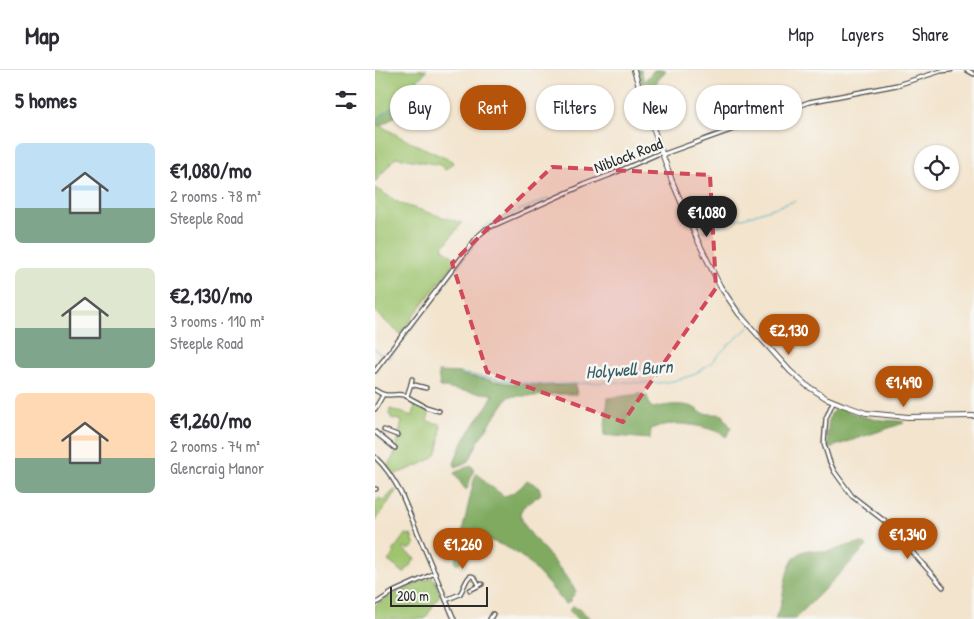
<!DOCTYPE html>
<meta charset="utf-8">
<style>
:root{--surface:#fff;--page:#f7f7f7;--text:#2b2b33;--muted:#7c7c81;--line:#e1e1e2;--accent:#b45309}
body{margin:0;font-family:"Patrick Hand",sans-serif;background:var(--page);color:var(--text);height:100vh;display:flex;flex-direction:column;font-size:19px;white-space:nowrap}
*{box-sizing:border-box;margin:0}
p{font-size:16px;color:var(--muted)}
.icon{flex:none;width:28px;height:28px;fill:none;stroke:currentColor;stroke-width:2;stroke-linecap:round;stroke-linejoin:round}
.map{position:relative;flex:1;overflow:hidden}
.sheet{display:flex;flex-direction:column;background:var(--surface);width:375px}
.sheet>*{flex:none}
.guide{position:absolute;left:15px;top:15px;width:475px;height:45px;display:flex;gap:10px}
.fabs{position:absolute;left:539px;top:75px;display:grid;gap:10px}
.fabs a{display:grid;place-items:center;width:45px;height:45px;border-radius:50%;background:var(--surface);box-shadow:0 1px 4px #0004;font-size:25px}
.scale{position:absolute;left:15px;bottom:12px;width:98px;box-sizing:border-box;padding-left:5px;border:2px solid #2b2b2b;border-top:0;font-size:14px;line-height:18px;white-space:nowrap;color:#2b2b2b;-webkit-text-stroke:4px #f6f6f2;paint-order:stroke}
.price{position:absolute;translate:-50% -42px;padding:0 11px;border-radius:18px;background:var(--accent);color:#fff;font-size:16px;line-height:32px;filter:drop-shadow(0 1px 2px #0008)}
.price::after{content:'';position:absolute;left:50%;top:30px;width:15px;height:11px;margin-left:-8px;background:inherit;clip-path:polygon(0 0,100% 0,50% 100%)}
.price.on{background:#222;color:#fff}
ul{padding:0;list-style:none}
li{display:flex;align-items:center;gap:15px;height:125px;padding:0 15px}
li span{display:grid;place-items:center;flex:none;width:140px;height:100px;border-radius:8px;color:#555}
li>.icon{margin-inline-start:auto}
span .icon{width:60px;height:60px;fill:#fffc;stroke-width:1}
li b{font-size:21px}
h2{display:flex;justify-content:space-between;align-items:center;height:60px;padding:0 15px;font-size:21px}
.chip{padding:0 18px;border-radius:22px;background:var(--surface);box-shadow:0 1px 4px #0004;font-size:18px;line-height:45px}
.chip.on{background:var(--accent);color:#fff}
header{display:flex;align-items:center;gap:30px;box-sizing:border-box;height:70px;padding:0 25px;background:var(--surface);border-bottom:1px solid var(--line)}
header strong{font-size:24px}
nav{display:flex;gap:28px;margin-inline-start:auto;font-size:18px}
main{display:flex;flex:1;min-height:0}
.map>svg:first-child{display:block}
</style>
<header>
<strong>Map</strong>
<nav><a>Map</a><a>Layers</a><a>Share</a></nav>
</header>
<main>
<section class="sheet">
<h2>5 homes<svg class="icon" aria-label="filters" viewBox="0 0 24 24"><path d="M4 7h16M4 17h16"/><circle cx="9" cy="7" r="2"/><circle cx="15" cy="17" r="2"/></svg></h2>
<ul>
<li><span style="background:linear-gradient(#bfe0f5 65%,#7fa58c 0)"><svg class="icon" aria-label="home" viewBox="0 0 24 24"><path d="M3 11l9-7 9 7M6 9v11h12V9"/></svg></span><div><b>€1,080/mo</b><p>2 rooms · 78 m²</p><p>Steeple Road</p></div></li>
<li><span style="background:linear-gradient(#dfe7d0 60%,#7fa58c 0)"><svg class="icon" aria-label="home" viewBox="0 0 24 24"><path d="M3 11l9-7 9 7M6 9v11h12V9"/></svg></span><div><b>€2,130/mo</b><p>3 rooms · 110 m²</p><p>Steeple Road</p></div></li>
<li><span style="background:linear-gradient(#ffd9b3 65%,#7fa58c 0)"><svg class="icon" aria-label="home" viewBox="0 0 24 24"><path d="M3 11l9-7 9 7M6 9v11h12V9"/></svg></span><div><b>€1,260/mo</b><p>2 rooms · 74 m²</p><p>Glencraig Manor</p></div></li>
</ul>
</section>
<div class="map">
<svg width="599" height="549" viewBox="0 0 599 549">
<rect width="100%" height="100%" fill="#f6f6f2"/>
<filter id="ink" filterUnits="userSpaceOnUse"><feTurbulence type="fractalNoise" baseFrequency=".02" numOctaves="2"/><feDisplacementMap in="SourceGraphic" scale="10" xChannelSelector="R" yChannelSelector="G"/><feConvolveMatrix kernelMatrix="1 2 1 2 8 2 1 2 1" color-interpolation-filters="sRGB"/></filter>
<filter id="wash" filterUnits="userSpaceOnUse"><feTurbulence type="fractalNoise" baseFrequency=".0096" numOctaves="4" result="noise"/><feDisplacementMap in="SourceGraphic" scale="20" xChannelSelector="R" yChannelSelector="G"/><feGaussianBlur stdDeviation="1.12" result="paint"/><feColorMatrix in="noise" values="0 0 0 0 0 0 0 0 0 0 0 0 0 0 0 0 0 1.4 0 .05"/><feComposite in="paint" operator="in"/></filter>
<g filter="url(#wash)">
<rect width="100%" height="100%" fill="#f3e4cd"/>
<g fill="#9fc46e" stroke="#65784c">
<polygon points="0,0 52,0 38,15 23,26 20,34 16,38 0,50"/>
<polygon points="0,54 6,56 31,70 77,91 78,93 70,100 65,95 21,87 0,112"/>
<polygon points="0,118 26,134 87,153 67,178 81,189 76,197 25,264 0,242"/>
<path d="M40,334l15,7 -3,10 13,3 1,3c-1,8 -1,20 -5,27 -4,8 -33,17 -43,21l-6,-9c11,-12 11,-29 15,-45l-11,-3v-3h-2l1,-6 23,7z"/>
<polygon points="20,420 21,421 0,452 0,432 4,428 9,431 17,422"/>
<polygon points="30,464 36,465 40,475 34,480 29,477 27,478 40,489 29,503 13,491 20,483 18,481"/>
<polygon points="57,507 60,511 65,524 50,549 0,549 0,535 11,528"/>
</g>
<g fill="#7faa61" stroke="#556a46">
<polygon points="262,0 266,0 269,12 279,0 291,0 270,28"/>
<polygon points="37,17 38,18 28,26 26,38 25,43 6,56 0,54 0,50 16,38 20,34 26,23"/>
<path d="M63,302l22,1 2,2 46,8 36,3 31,-1 2,9h-20l-21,2h-26l-4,4 -15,22 -12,18 -10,21 -13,6 -2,-3c7,-27 27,-45 39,-69l-1,-1c-18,-2 -35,-3 -52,-7z"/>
<path d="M265,324l7,2 3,10 3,2c13,-3 27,-5 40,-1 4,2 6,5 10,6 7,2 14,0 20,2l8,13 -5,9c-10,-9 -39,-14 -52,-13 -8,0 -17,2 -23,5l-1,10 -46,-4 4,-37z"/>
<path d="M466,338c19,10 39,13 61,13l2,2 -75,25c-2,-8 -2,-31 4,-37 3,-3 5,-3 8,-3z"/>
<polygon points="96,395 99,399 92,419 90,419 79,403"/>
<path d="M103,403l8,10 18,13c10,-2 17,-8 23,-16l12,7 2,7 -18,13 -3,6c3,17 22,32 32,46 9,10 16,21 24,32l-6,10 -4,4c-14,-16 -32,-40 -48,-51 -11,-8 -24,-12 -36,-16l-25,27 -2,-2 19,-83 2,-6z"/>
<path d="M487,473l5,3 -72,73h-20c2,-5 4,-10 6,-15 4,-15 4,-44 21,-52 7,-4 14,-1 22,0 8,0 15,-4 23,-6 5,-2 10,-2 15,-3z"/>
<polygon points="198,536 207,541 216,549 202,549 194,540"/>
</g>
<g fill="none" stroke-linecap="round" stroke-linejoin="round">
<g stroke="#49b2c7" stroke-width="1">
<polyline points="0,50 16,38 20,34 26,23 38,15 52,0"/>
<polyline points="143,141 174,128"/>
<polyline points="106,159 113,154 140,142"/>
<polyline points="377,255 379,253 369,241 352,218 327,173 325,162 420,131"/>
<polyline points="0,279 8,286"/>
<polyline points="14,289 106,165"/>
<polyline points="85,303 136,311 169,315 234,312 285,313 298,311 318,305 335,294 351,277 374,257"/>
</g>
</g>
</g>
<g filter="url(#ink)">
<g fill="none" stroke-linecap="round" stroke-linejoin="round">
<defs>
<g id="minor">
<polyline points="592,0 599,4"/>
<polyline points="0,301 103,166 111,159 209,115 235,105 285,83 289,84 434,32 522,15 566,1 576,0"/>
<polyline points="36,314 37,309"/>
<path d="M0,320c13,9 16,3 29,5l22,12 13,4"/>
<polyline points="32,326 36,314 51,318"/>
<polyline points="458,332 451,348 449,374 454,390 459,401 477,426 512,453 568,517"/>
<polyline points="0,339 8,325"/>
<polyline points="9,360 22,365"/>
<polyline points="0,362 20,378"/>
<path d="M0,387c11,10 19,23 26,36l53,126"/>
<polyline points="0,419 1,419"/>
<polyline points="95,520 107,514"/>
<path d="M71,530l14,-6c6,-9 9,-30 19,-9"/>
<polyline points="0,534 18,522 60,503"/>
<polyline points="115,549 118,544"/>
</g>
<polyline id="tertiary" points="259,0 266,24 297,111 322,169 345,216 364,244 415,301 431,315 451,328 468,335 491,343 533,347 599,346"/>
</defs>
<use href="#minor" stroke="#494743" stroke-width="5.5"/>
<use href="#tertiary" stroke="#494743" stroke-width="6"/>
<use href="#minor" stroke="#fff" stroke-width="3"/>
<use href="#tertiary" stroke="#fff" stroke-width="4"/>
</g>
</g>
<path fill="#d1495b" fill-opacity="0.2" stroke="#d1495b" stroke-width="4" stroke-dasharray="10 6" stroke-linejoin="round" d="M177,97l158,8 6,113 -93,134 -136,-50 -35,-109z"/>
<g text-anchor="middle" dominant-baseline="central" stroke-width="5" stroke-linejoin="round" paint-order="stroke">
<g font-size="16" fill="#2b2b2b" stroke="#f6f6f2">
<text transform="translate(253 85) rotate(-21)">Niblock Road</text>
</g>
<g font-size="18" font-style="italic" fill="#365a62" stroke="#f6f6f2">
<text transform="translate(254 299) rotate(-4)">Holywell Burn</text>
</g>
</g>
</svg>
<div class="fabs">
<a><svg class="icon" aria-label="locate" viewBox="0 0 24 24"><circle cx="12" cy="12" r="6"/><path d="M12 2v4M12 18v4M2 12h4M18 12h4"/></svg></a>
</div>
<div class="scale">200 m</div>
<b class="price on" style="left:332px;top:168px">€1,080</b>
<b class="price" style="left:414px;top:286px">€2,130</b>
<b class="price" style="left:529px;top:338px">€1,490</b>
<b class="price" style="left:533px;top:490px">€1,340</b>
<b class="price" style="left:88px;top:500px">€1,260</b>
<div class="guide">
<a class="chip">Buy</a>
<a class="chip on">Rent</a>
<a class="chip">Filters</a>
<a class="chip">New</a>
<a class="chip">Apartment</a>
</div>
</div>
</main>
